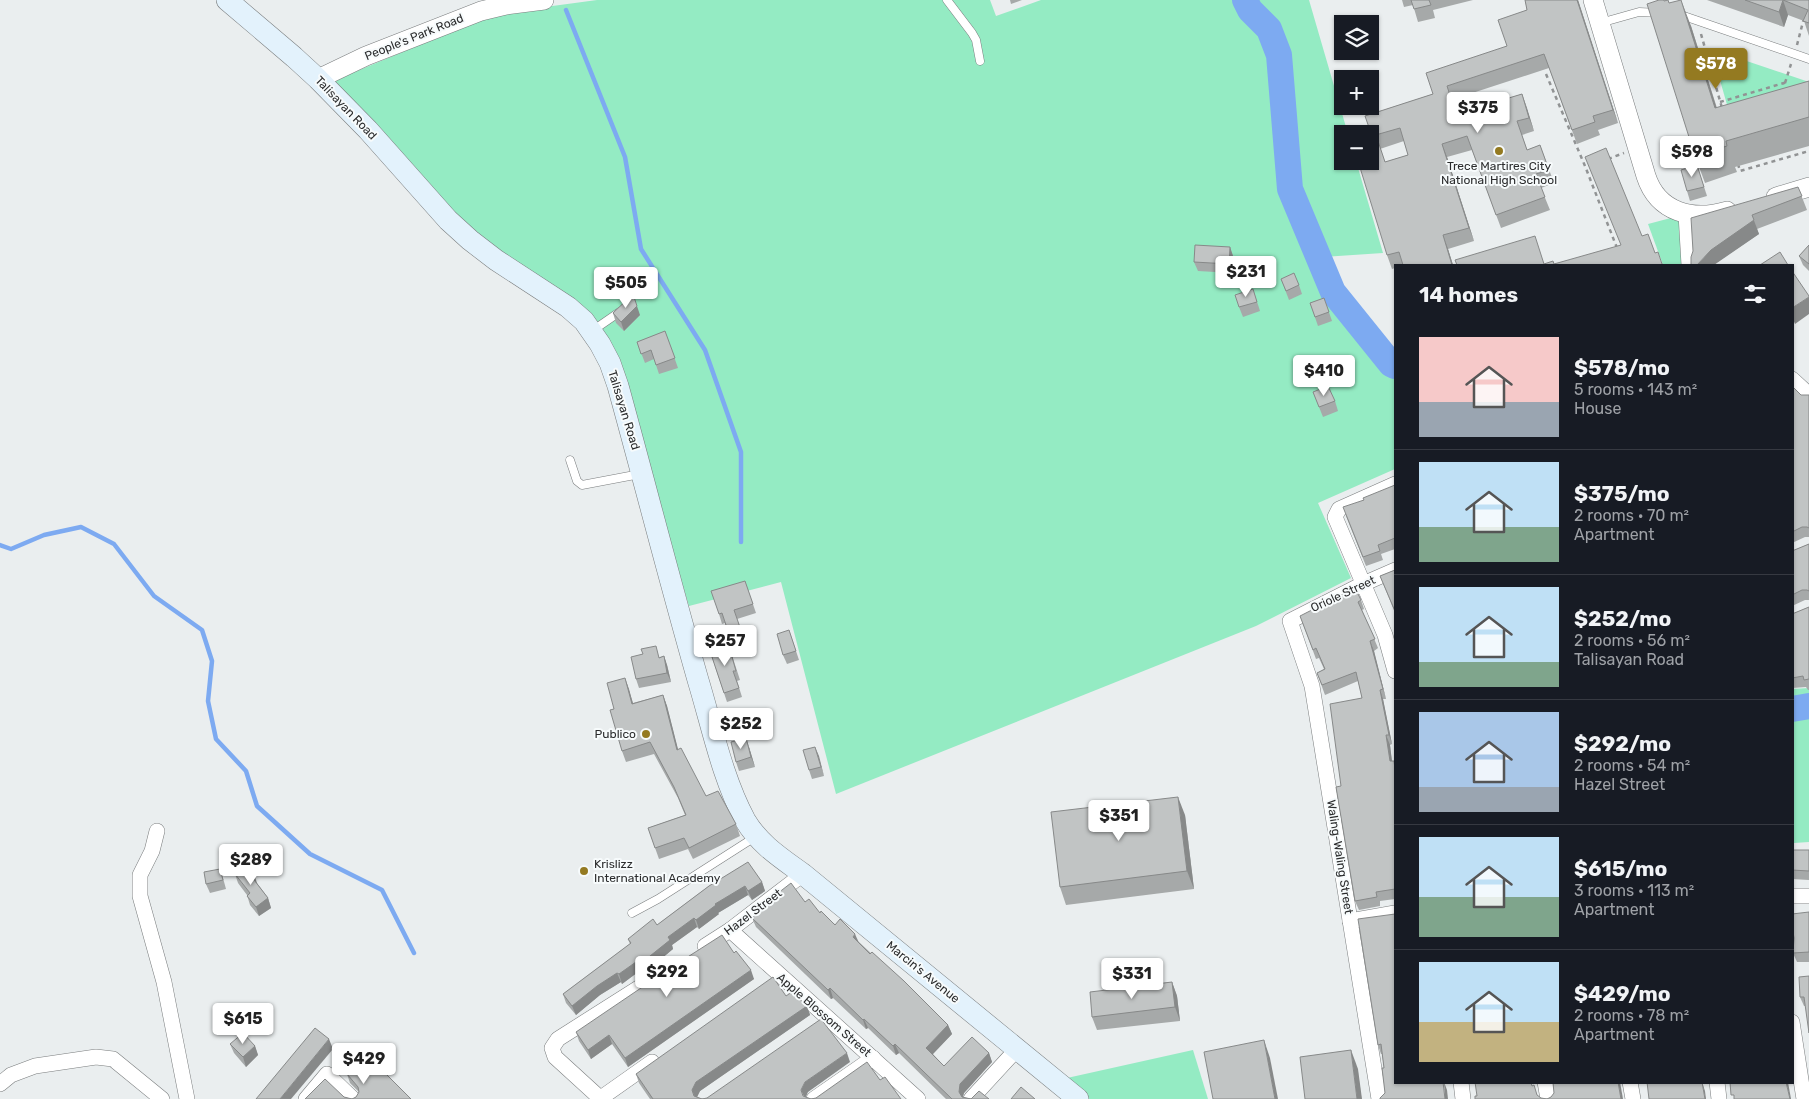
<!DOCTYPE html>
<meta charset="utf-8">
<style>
:root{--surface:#171b24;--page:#242831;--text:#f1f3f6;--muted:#9ea1a6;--line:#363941;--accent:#947a21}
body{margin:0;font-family:Rubik,sans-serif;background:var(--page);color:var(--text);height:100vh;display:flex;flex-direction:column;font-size:19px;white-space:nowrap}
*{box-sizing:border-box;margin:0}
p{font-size:16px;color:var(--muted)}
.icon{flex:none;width:28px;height:28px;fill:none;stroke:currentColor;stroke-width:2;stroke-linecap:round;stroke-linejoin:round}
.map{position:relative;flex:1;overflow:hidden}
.drawer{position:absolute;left:1394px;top:264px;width:400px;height:820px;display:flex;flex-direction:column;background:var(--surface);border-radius:0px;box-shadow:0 1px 4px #0004}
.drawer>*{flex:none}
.buttons{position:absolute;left:1334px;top:15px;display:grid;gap:10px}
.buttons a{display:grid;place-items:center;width:45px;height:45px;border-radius:0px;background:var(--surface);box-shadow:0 1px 4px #0004;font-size:25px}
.price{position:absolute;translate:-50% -42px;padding:0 11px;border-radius:5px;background:#fff;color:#222;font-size:16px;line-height:32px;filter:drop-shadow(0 1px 2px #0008)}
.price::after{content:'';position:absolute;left:50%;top:30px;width:15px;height:11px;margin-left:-8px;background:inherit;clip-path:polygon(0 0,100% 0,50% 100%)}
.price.current{background:var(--accent);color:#fff}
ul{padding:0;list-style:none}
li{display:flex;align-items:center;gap:15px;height:125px;padding:0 25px}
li+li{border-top:1px solid var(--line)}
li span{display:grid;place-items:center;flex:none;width:140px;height:100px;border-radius:0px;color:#555}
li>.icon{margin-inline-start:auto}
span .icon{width:60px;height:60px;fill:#fffc;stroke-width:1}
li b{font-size:21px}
h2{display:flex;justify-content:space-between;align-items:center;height:60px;padding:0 25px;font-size:21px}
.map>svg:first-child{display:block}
</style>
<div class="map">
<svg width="1809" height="1099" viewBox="0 0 1809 1099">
<rect width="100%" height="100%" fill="#eaeeef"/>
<g fill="#94ebc3">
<polygon points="597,0 990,0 996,16 1041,0 1242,0 1247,10 1266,32 1276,56 1285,189 1329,294 1390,367 1395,369 1395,469 1318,503 1351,578 1256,626 836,794 781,582 689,606 611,356 488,246 455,219 333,81 424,43 501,13"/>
<polygon points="1250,0 1309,0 1348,134 1342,134 1342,161 1356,161 1383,253 1323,257 1296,190 1286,55 1269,21"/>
<polygon points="1711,49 1809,82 1734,129"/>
<polygon points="1686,214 1690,265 1663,265 1648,224"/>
<polygon points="1809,688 1809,842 1794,843 1792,842 1792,689"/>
<polygon points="1193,1050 1208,1099 1087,1099 1067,1078"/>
</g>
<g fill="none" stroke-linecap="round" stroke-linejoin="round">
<g stroke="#7daaf1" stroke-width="4.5">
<polyline points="566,10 625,157 641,249 705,350 741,452 741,542"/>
<polyline points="0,545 11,549 44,535 81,527 114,544 154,596 202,630 212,661 208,701 216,739 246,771 257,806 310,854 382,890 414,953"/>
</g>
<g stroke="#7daaf1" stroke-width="26">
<polyline points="1245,0 1250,10 1269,29 1279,55 1290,189 1333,292 1391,364 1395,366"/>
<polyline points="1792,709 1809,706"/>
</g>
<defs>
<g id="service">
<polyline points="947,0 972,33 976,40 980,61"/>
<polyline points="1678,14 1809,59"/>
<polyline points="1600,23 1639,12 1660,13"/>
<polyline points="592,331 621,311"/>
<polyline points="570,460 577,481 582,485 640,474"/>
<polyline points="632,913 658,899 755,837"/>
</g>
<g id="minor">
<polyline points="1686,214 1689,265"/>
<polyline points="1792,379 1806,392 1809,397"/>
<polyline points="1395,484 1339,509 1335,517 1385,635 1395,671"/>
<polyline points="157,831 152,851 140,875 140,896 164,982 187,1099"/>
<polyline points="1792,896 1809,896"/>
<polyline points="1350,921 1395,913"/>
<polyline points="730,930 918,1099"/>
<polyline points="705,946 730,930 803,874"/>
<polyline points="1792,1022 1804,1099"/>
<polyline points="1461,1082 1463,1099"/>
<polyline points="1545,1082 1548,1099"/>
<polyline points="1630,1082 1633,1099"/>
<polyline points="1717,1082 1719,1099"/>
<polyline points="0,1084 11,1075 35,1066 96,1057 113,1059 162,1099"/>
<polyline points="601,1098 652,1062"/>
<polyline points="306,1099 327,1074 353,1099"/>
<polyline points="601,1099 555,1057 552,1048 558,1039 673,966"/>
<polyline points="814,1099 873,1058"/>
<polyline points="971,1099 1017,1049"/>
<polyline points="1379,1099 1312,686 1290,621 1363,584 1395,570"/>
</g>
<g id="tertiary">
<path d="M1593,0l53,176c12,37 47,45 81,35"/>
<polyline points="318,79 366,56 481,11 506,5 544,0"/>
<polyline points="1776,197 1809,187"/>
</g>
<path id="secondary" d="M227,0l67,57 24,22 50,51 80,90 22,20 26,20 72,47 16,14 16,23 10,19 8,23c27,98 52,196 80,294 14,46 24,97 47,140 14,24 36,38 58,54l275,225"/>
</defs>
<use href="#service" stroke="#7a7d7e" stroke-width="9"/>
<use href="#minor" stroke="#7a7d7e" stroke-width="16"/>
<use href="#tertiary" stroke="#7a7d7e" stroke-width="20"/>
<use href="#secondary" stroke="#7a7d7e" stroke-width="22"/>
<g stroke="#919394" stroke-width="2.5" stroke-dasharray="4 4" stroke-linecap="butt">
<polyline points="1701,34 1722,108"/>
<polyline points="1797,45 1804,18"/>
<polyline points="1546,74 1585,166 1617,248"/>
<polyline points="1785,83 1791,64"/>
<polyline points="1720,102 1784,83 1787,90"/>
<polyline points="1608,159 1624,153"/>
<polyline points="1738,164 1740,171 1809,151"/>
</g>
<use href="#service" stroke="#fff" stroke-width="8"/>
<use href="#minor" stroke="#fff" stroke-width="15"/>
<use href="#tertiary" stroke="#fff" stroke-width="19"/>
<use href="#secondary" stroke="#e3f2fc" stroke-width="21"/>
</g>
<g fill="#a6a9a9" fill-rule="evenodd">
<polygon points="1010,0 1022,0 1011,4"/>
<polygon points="1402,0 1473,0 1433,10 1435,18 1418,22 1413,5 1404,7"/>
<path d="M1525,0h53l40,123 -20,7 2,5 -23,9 -28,-76 -98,32 5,14 66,-20 12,37 -12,4 5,15 13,-5 14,38 -13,5 9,22 -49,18 -29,-78 -25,7 27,84 -26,8 5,16h-58v3l-3,1 -5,-14 -13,-113 -9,-26 68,-22 74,-48 20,-36zM1404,141l4,14 -23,7 -5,-13z"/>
<polygon points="1707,0 1809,0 1809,36 1804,21 1788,15 1784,27"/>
<polygon points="1664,1 1669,3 1691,26 1717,108 1809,81 1809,146 1735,167 1737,172 1705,183 1695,156"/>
<polygon points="1697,165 1707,196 1690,201 1687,191"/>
<polygon points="1798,187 1807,210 1757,229 1759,234 1716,263 1693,251"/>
<polygon points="1809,245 1809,271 1803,265 1799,256"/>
<polygon points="1230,247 1233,256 1232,273 1198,271 1194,262"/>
<polygon points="1281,279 1299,285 1302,294 1289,300"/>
<polygon points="1253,289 1260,311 1243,317 1239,307"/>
<polygon points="1324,298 1332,321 1318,326 1310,303"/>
<polygon points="613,313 640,315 624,331 616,323"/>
<polygon points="665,331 678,368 659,374 654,359 645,363 637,342"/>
<polygon points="1792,386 1801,395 1809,395 1809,537 1805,537 1792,543"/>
<polygon points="1313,392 1335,401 1338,411 1323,417"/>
<polygon points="1395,485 1395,549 1381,554 1383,560 1366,566 1346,516 1364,500"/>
<polygon points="1809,544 1809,600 1805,600 1792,606 1792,551"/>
<polygon points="1395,570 1395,613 1380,576"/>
<polygon points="745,581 756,613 737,619 746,645 734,649 725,623 722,624 719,614"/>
<polygon points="1361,600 1364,609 1362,610 1378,648 1374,651 1386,699 1383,699 1392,744 1390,745 1392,761 1394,761 1395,764 1395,899 1380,901 1380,906 1359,910 1355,901 1341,786 1362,698 1358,681 1325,695 1317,673 1324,669 1319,658 1316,659 1300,616"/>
<polygon points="1809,607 1809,690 1808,690 1806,687 1792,688 1792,614"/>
<polygon points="789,630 799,660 787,664 783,655"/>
<polygon points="728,643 740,680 737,681 742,697 727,702 709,648"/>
<polygon points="664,656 667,665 671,682 639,688 636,679 660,657"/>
<polygon points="625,678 633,703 663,695 667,706 678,750 706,796 736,824 740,836 693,859 688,849 659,859 648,828 685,815 678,798 654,754 626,762 622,751 614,709"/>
<polygon points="749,747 755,767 739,771 736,762"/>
<polygon points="815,747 824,776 812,779 809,770"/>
<polygon points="1185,815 1194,889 1066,905 1060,887"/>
<polygon points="1792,850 1809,850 1809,880 1792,879"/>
<polygon points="220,869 223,878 226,889 210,893 206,884"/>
<polygon points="235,874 257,883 268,898 271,908 259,916 250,905 247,895 238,883"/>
<polygon points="762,882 765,891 752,900 748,895 718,913 719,914 699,929 697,927 672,945 673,949 649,969 646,966 622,984 621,982 600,995 576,1015 566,1003 563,994 630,944 628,939 657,925 709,886"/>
<polygon points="805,902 859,942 948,1025 952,1034 933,1054 944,1066 989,1053 992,1062 964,1093 963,1097 971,1099 989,1099 946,1099 899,1053 896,1055 868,1028 866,1029 833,998 831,999 756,927 752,918"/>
<polygon points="1809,912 1809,962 1797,962 1793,953"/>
<polygon points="1395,914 1395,1082 1447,1090 1385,1093 1384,1068 1382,1054 1381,1054 1378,1045"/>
<polygon points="734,953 754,979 628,1067 612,1044 591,1059 579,1041 576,1032"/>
<polygon points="1809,976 1805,1006 1804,1006 1800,997"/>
<polygon points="1172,982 1177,996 1180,1021 1097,1030 1092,1017"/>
<polygon points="786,996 807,1006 810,1015 700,1091 697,1097 702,1099 650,1099 639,1083 636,1074"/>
<polygon points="230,1044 255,1046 258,1055 246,1067 234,1053"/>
<polygon points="347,1074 411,1099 305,1099 344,1097 352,1099 356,1097 359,1092 350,1083"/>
</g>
<g fill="#878989">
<polygon points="1577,0 1578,0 1618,123 1613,110"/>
<polygon points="1681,0 1691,26 1725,135 1715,108"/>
<polygon points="1783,0 1788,15 1784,27 1779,12"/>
<polygon points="1522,94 1527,108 1534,131 1529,118"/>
<polygon points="1442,144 1447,157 1474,241 1469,228"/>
<polygon points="1752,215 1759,234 1714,265 1697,265 1711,250"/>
<polygon points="1443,235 1448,249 1453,265 1452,265"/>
<polygon points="1230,247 1233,256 1232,273 1229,264"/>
<polygon points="1809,297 1809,314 1795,324 1792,317 1792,308"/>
<polygon points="637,306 640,315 624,331 621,322"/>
<polygon points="1370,641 1374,651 1386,699 1383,689"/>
<polygon points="664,656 667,665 671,682 667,673"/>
<polygon points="625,678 629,689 636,715 632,704"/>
<polygon points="1380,690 1383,699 1392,744 1389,735"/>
<polygon points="663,695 667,706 681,761 677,750"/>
<polygon points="1386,735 1390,745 1393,771 1390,761"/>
<polygon points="746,738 749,747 755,767 751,757"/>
<polygon points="815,747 819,756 824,776 821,767"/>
<polygon points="1178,797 1185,815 1194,889 1187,871"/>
<polygon points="254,874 257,883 254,885 251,876"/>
<polygon points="762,882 765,891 752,900 748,891"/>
<polygon points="745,886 748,895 718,913 719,914 699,929 696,920 715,904"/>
<polygon points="268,898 271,908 259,916 256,907"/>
<polygon points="694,918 697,927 672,945 673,949 649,969 645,960 668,937"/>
<polygon points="855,934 859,943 853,937"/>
<polygon points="643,957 646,966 622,984 619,974"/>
<polygon points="751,970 754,979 628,1067 625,1058"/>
<polygon points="617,973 621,982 600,995 576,1015 572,1006 597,986"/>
<polygon points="1172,982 1177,996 1180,1021 1175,1007"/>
<polygon points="830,988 833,998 831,999 828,990"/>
<polygon points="807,1006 810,1015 700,1091 696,1099 692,1090 696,1082"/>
<polygon points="864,1019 868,1028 866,1029 863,1020"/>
<polygon points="948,1025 952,1034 930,1057 926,1048"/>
<polygon points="609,1035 612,1044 591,1059 588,1050"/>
<polygon points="329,1039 333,1049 291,1099 280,1099"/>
<polygon points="1264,1040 1270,1058 1278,1099 1275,1099"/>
<polygon points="895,1044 899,1053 896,1055 893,1046"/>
<polygon points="255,1046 258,1055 246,1067 243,1057"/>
<polygon points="1351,1050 1358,1069 1362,1099 1357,1099"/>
<polygon points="847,1053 850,1062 808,1092 805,1099 801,1090 805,1082"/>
<polygon points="989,1053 992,1062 964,1093 962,1099 959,1092 960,1084"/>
<polygon points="1444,1082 1447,1090 1448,1099 1445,1099"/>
<polygon points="1618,1082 1620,1082 1623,1099 1621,1099"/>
<polygon points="1702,1082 1705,1091 1706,1099 1705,1099"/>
<polygon points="1786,1082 1788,1082 1791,1099 1790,1099"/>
</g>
<g fill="#c1c4c4" stroke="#878989">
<polygon points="1411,0 1429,0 1431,5 1414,9"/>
<polygon points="1525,0 1577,0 1613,110 1593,116 1595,122 1572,130 1544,54 1447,86 1456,114 1522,94 1529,118 1517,121 1527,150 1540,145 1549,170 1536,174 1545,197 1496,215 1467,136 1442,144 1469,228 1443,235 1452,265 1403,265 1399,252 1387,255 1358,161 1370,161 1370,143 1378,141 1385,162 1408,155 1400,128 1372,136 1365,116 1433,94 1426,73 1507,46 1498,20 1527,10"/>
<polygon points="1659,0 1664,0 1664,1 1668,0 1669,3 1681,0 1715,108 1809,81 1809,117 1726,141 1727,146 1695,156 1647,4"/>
<polygon points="1745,0 1783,0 1779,12"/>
<polygon points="1783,0 1809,0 1809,23 1803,21 1808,10"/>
<polygon points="1606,148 1642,236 1648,234 1655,253 1658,252 1662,264 1664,265 1457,265 1455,260 1535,236 1544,264 1553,261 1554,264 1621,245 1585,157"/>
<polygon points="1697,165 1704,187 1687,191 1681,170"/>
<polygon points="1798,187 1802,196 1752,215 1754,220 1711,250 1697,265 1691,265 1691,257 1693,251 1691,218"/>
<polygon points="1195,245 1230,247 1229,264 1194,262"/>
<polygon points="1809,245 1809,264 1799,256"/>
<polygon points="1780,252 1788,265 1760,265"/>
<polygon points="1792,271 1809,296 1809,297 1792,308"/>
<polygon points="1294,273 1299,285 1286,291 1281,279"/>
<polygon points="1253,289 1257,302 1239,307 1235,295"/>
<polygon points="633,294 637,306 621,322 613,313"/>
<polygon points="1324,298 1329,312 1315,317 1310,303"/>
<polygon points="665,331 675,358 656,365 651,350 641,354 637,342"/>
<polygon points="1328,386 1335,401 1319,407 1313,392"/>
<polygon points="1792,386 1801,395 1809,395 1809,528 1807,527 1802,527 1792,532"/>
<polygon points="1395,485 1395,538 1378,545 1380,551 1363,557 1343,507 1364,500 1363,498"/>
<polygon points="1809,544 1809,591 1807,590 1802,590 1792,595 1792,551"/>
<polygon points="1395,570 1395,611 1380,576"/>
<polygon points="745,581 753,604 734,610 743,636 731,640 722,613 719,614 711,591"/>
<polygon points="1355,588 1361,600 1358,602 1375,639 1370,641 1383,689 1380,690 1389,735 1386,735 1390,761 1394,761 1395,769 1395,889 1376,892 1377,897 1355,901 1336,787 1341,786 1330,704 1362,698 1356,672 1322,685 1317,673 1325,669 1316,648 1313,650 1300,616"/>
<polygon points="1809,607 1809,679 1804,680 1803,676 1792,678 1792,614"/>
<polygon points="789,630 796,651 783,655 777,634"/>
<polygon points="728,643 736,671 733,671 739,688 724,693 709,648"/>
<polygon points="656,646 659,658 664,656 667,673 636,679 631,657 643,654 641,649"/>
<polygon points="625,678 632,704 663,695 677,750 681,748 706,796 718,791 736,824 689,848 684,838 655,848 648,828 686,815 674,787 650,742 622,751 610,710 614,709 607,683"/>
<polygon points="746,738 751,757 736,762 731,742"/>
<polygon points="815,747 821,767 809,770 803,750"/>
<polygon points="1178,797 1187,871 1060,887 1051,812"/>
<polygon points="1792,850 1809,850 1809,871 1792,870"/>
<polygon points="748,862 762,882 748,891 745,886 715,904 716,905 696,920 694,918 668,937 670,940 645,960 643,957 619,974 617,973 597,986 572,1006 563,994 631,943 628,939 653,919 657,925 709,886"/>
<polygon points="247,865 254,874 251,876 268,898 256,907 247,896 250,893 235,874"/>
<polygon points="220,869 223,880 206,884 204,872"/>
<polygon points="791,883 805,902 809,899 820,913 821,911 835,925 840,919 855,934 853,937 870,954 872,952 904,981 948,1025 926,1048 944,1066 972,1037 989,1053 960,1084 959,1092 962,1097 971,1099 979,1091 989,1099 952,1099 895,1044 893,1046 864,1019 863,1020 830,988 828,990 752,918 773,897"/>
<polygon points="1809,912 1809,952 1793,953 1794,938 1792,926 1792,914"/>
<polygon points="1395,914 1395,1082 1443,1082 1445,1099 1380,1099 1380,1098 1385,1093 1382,1068 1384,1068 1381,1044 1378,1045 1358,919"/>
<polygon points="722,935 734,953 736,951 751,970 625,1058 609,1035 588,1050 576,1032 672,967"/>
<polygon points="1809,976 1809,1033 1804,997 1800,997 1799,977"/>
<polygon points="773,977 786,996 792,992 807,1006 696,1082 692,1090 694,1096 702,1099 653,1099 636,1074"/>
<polygon points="1172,982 1175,1007 1092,1017 1090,992"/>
<polygon points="821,1019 847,1053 805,1082 801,1090 803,1096 811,1099 702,1099 707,1098"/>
<polygon points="315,1028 329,1039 280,1099 256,1099"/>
<polygon points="243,1033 255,1046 243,1057 230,1044"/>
<polygon points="1264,1040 1275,1099 1213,1099 1204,1052"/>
<polygon points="1351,1050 1357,1099 1305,1099 1300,1057"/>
<polygon points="367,1055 411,1099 305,1099 325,1079 344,1097 352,1099 356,1097 359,1092 358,1087 347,1074"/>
<polygon points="867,1062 880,1080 885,1077 901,1099 811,1099 816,1098"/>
<polygon points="1475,1082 1531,1082 1532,1086 1534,1085 1537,1095 1541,1098 1547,1099 1551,1097 1554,1093 1553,1083 1618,1082 1621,1099 1475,1099 1475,1096 1477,1096"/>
<polygon points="1647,1082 1702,1082 1705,1099 1649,1099"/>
<polygon points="1730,1082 1786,1082 1790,1099 1734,1099 1734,1095 1731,1095"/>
<polygon points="1021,1087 1035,1099 1011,1099"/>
</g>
<g fill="#947a21" stroke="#f7fbfc" stroke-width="2">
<circle cx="1499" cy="151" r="5"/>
<circle cx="646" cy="734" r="5"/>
<circle cx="584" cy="871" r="5"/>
</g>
<g text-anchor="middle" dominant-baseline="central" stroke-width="4" stroke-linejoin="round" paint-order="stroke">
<g font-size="12" fill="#2b2c2d" stroke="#f7fbfc">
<text transform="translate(414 37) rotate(-22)">People's Park Road</text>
<text transform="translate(346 108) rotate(46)">Talisayan Road</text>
<text transform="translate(624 410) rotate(73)">Talisayan Road</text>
<text transform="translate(1343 594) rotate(-25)">Oriole Street</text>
<text transform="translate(1340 857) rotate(81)">Waling-Waling Street</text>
<text transform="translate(753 912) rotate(-37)">Hazel Street</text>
<text transform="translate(923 972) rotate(39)">Marcin's Avenue</text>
<text transform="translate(824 1015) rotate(41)">Apple Blossom Street</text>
</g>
<g font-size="12" fill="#2b2c2d" stroke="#f7fbfc">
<text x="1499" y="166">Trece Martires City<tspan x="1499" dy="14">National High School</tspan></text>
<text x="636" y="734" text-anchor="end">Publico</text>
<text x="594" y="864" text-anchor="start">Krislizz<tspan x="594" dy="14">International Academy</tspan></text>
</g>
</g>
</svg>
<div class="buttons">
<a><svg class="icon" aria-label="layers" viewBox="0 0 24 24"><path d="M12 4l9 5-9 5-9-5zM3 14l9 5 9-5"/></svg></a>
<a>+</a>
<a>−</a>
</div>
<b class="price current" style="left:1716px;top:90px">$578</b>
<b class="price" style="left:1478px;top:134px">$375</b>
<b class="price" style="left:1692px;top:178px">$598</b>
<b class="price" style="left:1246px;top:298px">$231</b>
<b class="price" style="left:626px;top:309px">$505</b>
<b class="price" style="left:1324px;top:397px">$410</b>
<b class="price" style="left:725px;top:667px">$257</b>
<b class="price" style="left:741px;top:750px">$252</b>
<b class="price" style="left:1119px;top:842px">$351</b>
<b class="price" style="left:251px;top:886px">$289</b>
<b class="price" style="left:667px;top:998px">$292</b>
<b class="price" style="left:1132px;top:1000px">$331</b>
<b class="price" style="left:243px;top:1045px">$615</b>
<b class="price" style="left:364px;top:1085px">$429</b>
<section class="drawer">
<h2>14 homes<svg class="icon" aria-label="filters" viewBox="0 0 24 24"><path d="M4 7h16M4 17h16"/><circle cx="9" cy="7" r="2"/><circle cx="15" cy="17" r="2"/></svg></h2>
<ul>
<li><span style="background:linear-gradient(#f6c9c9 65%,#9aa5b1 0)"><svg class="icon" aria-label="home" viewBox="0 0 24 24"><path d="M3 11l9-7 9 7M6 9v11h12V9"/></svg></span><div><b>$578/mo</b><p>5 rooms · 143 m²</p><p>House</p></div></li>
<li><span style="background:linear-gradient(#bfe0f5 65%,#7fa58c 0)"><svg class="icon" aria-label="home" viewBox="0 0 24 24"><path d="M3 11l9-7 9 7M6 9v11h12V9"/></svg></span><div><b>$375/mo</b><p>2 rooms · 70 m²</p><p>Apartment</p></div></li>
<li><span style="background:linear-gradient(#bfe0f5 75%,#7fa58c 0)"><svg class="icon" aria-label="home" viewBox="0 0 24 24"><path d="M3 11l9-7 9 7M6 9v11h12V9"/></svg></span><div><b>$252/mo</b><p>2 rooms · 56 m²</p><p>Talisayan Road</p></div></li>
<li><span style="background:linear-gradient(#a9c7e8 75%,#9aa5b1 0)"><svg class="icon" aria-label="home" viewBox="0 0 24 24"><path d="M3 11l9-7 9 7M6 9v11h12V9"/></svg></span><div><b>$292/mo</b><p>2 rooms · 54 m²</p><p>Hazel Street</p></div></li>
<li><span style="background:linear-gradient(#bfe0f5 60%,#7fa58c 0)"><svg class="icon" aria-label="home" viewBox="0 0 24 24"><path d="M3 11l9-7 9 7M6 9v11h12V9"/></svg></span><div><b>$615/mo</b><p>3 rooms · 113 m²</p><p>Apartment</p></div></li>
<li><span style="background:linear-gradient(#bfe0f5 60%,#c2b280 0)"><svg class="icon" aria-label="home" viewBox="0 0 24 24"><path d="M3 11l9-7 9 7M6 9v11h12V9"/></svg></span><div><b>$429/mo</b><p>2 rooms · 78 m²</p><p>Apartment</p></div></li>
</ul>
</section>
</div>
